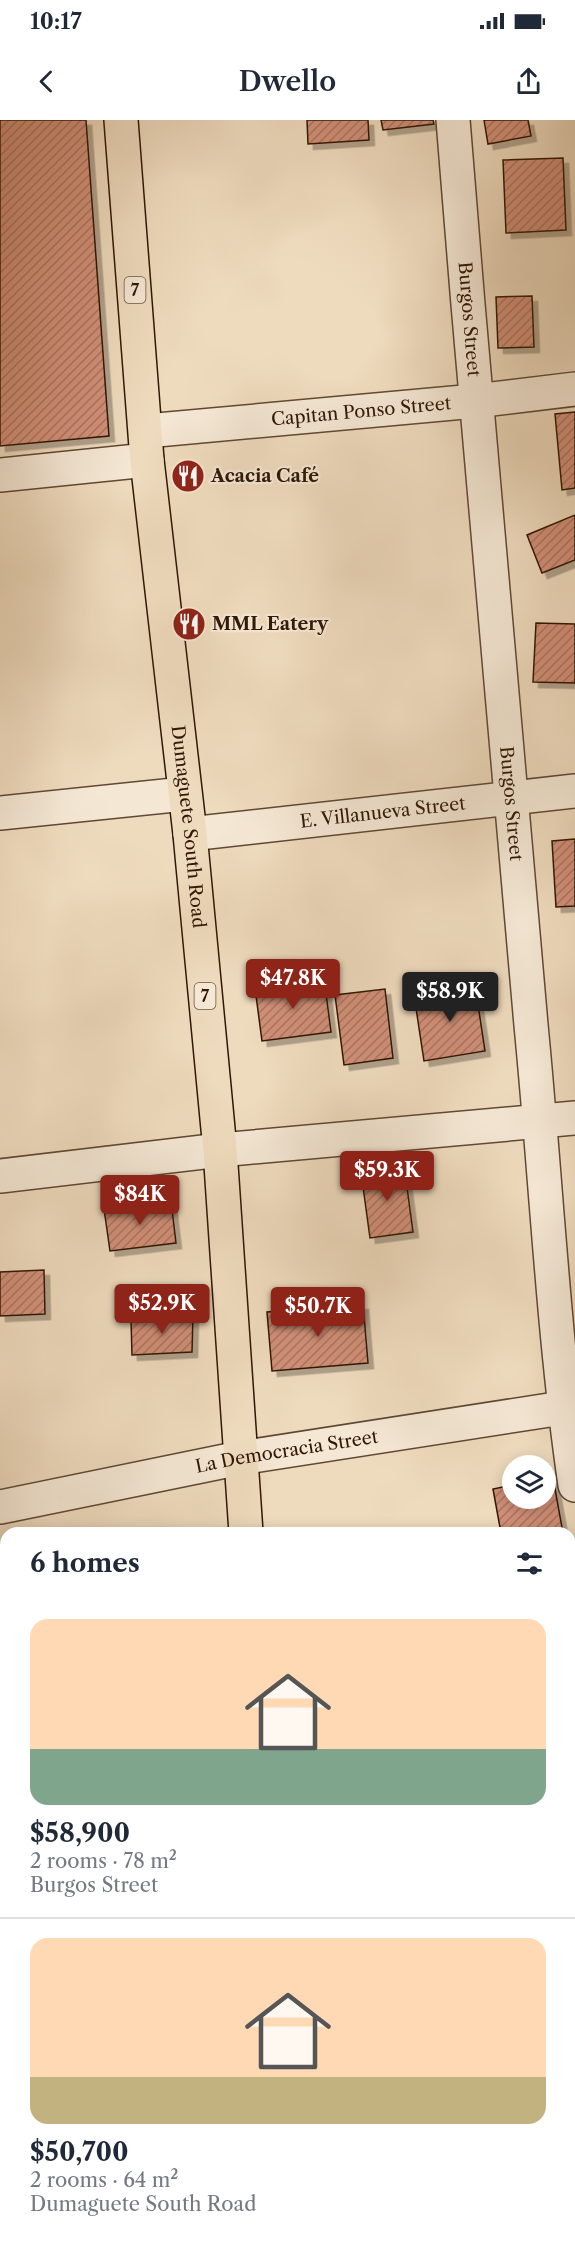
<!DOCTYPE html>
<meta charset="utf-8">
<style>
:root{--surface:#fff;--page:#f6f6f7;--text:#1f2937;--muted:#747a83;--line:#e0e1e3;--accent:#8f2418}
body{margin:0;font-family:"Libre Caslon Text",serif;background:var(--page);color:var(--text);height:100vh;display:flex;flex-direction:column;font-size:22px;white-space:nowrap}
*{box-sizing:border-box;margin:0}
p{font-size:20px;color:var(--muted)}
.icon{flex:none;width:33px;height:33px;fill:none;stroke:currentColor;stroke-width:2;stroke-linecap:round;stroke-linejoin:round}
.map{position:relative;flex:1;overflow:hidden}
.panel{position:absolute;left:0px;top:1407px;width:576px;height:720px;display:flex;flex-direction:column;background:var(--surface);border-radius:18px 18px 0 0;box-shadow:0 3px 15px #0003}
.panel>*{flex:none}
.tools{position:absolute;left:502px;top:1335px;display:grid;gap:12px}
.tools a{display:grid;place-items:center;width:54px;height:54px;border-radius:50%;background:var(--surface);box-shadow:0 3px 15px #0003;font-size:30px}
.price{position:absolute;translate:-50% -51px;padding:0 14px;border-radius:6px;background:var(--accent);color:#fff;font-size:20px;line-height:39px;filter:drop-shadow(0 2px 3px #0008)}
.price::after{content:'';position:absolute;left:50%;top:36px;width:18px;height:14px;margin-left:-9px;background:inherit;clip-path:polygon(0 0,100% 0,50% 100%)}
.price.active{background:#222;color:#fff}
ul{padding:0;list-style:none}
li{display:grid;align-content:center;gap:12px;height:318px;padding:0 30px}
li+li{border-top:2px solid var(--line)}
li span{display:grid;place-items:center;height:186px;border-radius:18px;color:#555}
li>.icon{margin-inline-start:auto}
span .icon{width:108px;height:108px;fill:#fffc;stroke-width:1}
li b{font-size:26px}
h2{display:flex;justify-content:space-between;align-items:center;height:72px;padding:0 30px;font-size:26px}
.status{display:flex;justify-content:space-between;align-items:center;height:42px;padding:0 30px;background:var(--surface);direction:ltr}
.status svg{height:16px;fill:currentColor}
header{display:flex;justify-content:space-between;align-items:center;height:78px;padding:0 30px;background:var(--surface);font-size:27px;font-weight:600}
.map>svg:first-child{display:block}
</style>
<div class="status"><b>10:17</b><svg viewBox="0 0 49 12"><path d="M0 12V9h3v3zM5 12V6h3v6zM10 12V3h3v9zM15 12V0h3v12zM26 1h20v11H26zM47 4h2v5h-2z"/></svg></div>
<header><svg class="icon" aria-label="back" viewBox="0 0 24 24"><path d="M15 5l-7 7 7 7"/></svg>Dwello<svg class="icon" aria-label="share" viewBox="0 0 24 24"><path d="M12 15V3M7 8l5-5 5 5M5 13v7h14v-7"/></svg></header>
<div class="map">
<svg width="575" height="2127" viewBox="0 0 575 2127">
<defs>
<pattern id="building-hatch" width="6" height="6" patternUnits="userSpaceOnUse" patternTransform="scale(1.5)"><rect width="6" height="6" fill="#d18f78"/><path d="M-1 1l2-2M0 6l6-6M5 7l2-2" fill="none" stroke="#aa7460"/></pattern>
<filter id="shadow"><feDropShadow dx="5.5" dy="5.5" stdDeviation="0" flood-color="#0004"/></filter>
</defs>
<rect width="100%" height="100%" fill="#eedabd"/>
<filter id="stains"><feTurbulence type="fractalNoise" baseFrequency=".00333" numOctaves="4"/><feColorMatrix values="0 0 0 0 .2 0 0 0 0 .09 0 0 0 0 .02 0 0 0 .5 -.17"/></filter>
<radialGradient id="worn" r=".72"><stop offset=".6" stop-color="#630" stop-opacity="0"/><stop offset="1" stop-color="#630" stop-opacity=".3"/></radialGradient>
<g fill="url(#building-hatch)" stroke="#311705" stroke-width="1.5" filter="url(#shadow)">
<polygon points="0,0 86,0 109,316 0,326"/>
<polygon points="307,0 368,0 369,20 308,24"/>
<polygon points="381,0 433,0 434,4 383,10"/>
<polygon points="484,0 528,0 531,16 488,24"/>
<polygon points="563,38 566,110 506,113 503,40"/>
<polygon points="532,176 534,227 498,228 496,177"/>
<polygon points="575,292 575,368 562,370 555,294"/>
<polygon points="575,395 575,440 542,453 527,415"/>
<polygon points="536,503 575,504 575,563 533,562"/>
<polygon points="575,719 575,786 556,787 552,721"/>
<polygon points="324,858 331,912 262,921 255,868"/>
<polygon points="475,865 485,931 424,941 414,875"/>
<polygon points="385,869 393,938 344,945 335,875"/>
<polygon points="404,1045 413,1112 370,1118 361,1052"/>
<polygon points="171,1081 176,1123 110,1131 104,1089"/>
<polygon points="44,1150 45,1194 0,1196 0,1152"/>
<polygon points="363,1184 368,1243 272,1251 267,1192"/>
<polygon points="193,1195 192,1232 132,1235 131,1200"/>
<polygon points="553,1358 563,1413 501,1413 493,1369 513,1365 513,1378 546,1378 546,1359"/>
<polygon points="0,1460 6,1506 6,1545 0,1546"/>
<polygon points="0,1951 3,1972 6,1971 6,2007 0,2007"/>
<polygon points="6,2120 51,2121 52,2127 1,2127 0,2121"/>
<polygon points="65,2121 107,2121 108,2127 66,2127"/>
<polygon points="118,2121 234,2121 199,2127 119,2127"/>
</g>
<g fill="none" stroke-linecap="round" stroke-linejoin="round">
<defs>
<g id="minor">
<path id="s1" d="M453,0c24,302 51,604 78,905 15,153 22,308 44,460"/>
<path id="s2" d="M146,311l329,-30 100,-12"/>
<polyline points="0,355 147,340"/>
<polyline points="0,693 184,674"/>
<path id="s3" d="M190,714l385,-43"/>
<polyline points="0,1056 220,1030 575,998"/>
<path id="s4" d="M0,1387l240,-49 335,-52"/>
<polyline points="570,1613 575,1612"/>
<polyline points="0,1715 6,1714"/>
<polyline points="570,1953 575,1953"/>
<polyline points="0,2043 6,2042"/>
</g>
<g id="highway">
<path id="s5" d="M121,0l26,340 43,374 30,316 26,383"/>
<polyline points="308,2121 308,2127"/>
</g>
</defs>
<use href="#minor" stroke="#604833" stroke-width="36"/>
<use href="#highway" stroke="#311705" stroke-width="36"/>
<use href="#minor" stroke="#f4e7d4" stroke-width="33"/>
<use href="#highway" stroke="#eedabd" stroke-width="33"/>
</g>
<defs>
<symbol id="restaurant-disc" viewBox="-11 -11 22 22"><circle r="9.5" fill="#8f2418" stroke="#f4e7d4"/><path d="M-5-6h1v4h1v-4h1v4h1v-4h1v5L-1.5 .5V6h-2V.5L-5-1ZM5-6V6H3V1.5H1.5Q1.5-4 5-6Z" fill="#fff"/></symbol>
</defs>
<g fill-rule="evenodd">
<use href="#restaurant-disc" x="169" y="337" width="38" height="38"/>
<use href="#restaurant-disc" x="170" y="485" width="38" height="38"/>
</g>
<g text-anchor="middle" dominant-baseline="central" stroke-width="4.5" stroke-linejoin="round" paint-order="stroke">
<g fill="#f4e7d4" stroke="#6c5543" stroke-width="1.5">
<rect x="124.5" y="157" width="21" height="26" rx="4.5"/>
<rect x="194.5" y="863" width="21" height="26" rx="4.5"/>
</g>
<g font-size="16" font-weight="bold" fill="#311705">
<text x="135" y="170">7</text>
<text x="205" y="876">7</text>
</g>
<g font-size="18" fill="#311705" stroke="#f4e7d4">
<text stroke="none"><textPath href="#s1" startOffset="200">Burgos Street</textPath></text>
<text stroke="none"><textPath href="#s2" startOffset="216">Capitan Ponso Street</textPath></text>
<text stroke="none"><textPath href="#s1" startOffset="686">Burgos Street</textPath></text>
<text stroke="none"><textPath href="#s3" startOffset="194">E. Villanueva Street</textPath></text>
<text stroke="none"><textPath href="#s5" startOffset="710">Dumaguete South Road</textPath></text>
<text stroke="none"><textPath href="#s4" startOffset="292">La Democracia Street</textPath></text>
</g>
<g font-size="18" font-weight="bold" fill="#311705" stroke="#f4e7d4" text-anchor="start">
<text x="211" y="356">Acacia Café</text>
<text x="212" y="504">MML Eatery</text>
</g>
</g>
<rect width="100%" height="100%" filter="url(#stains)"/>
<rect width="100%" height="100%" fill="url(#worn)"/>
</svg>
<div class="tools">
<a><svg class="icon" aria-label="layers" viewBox="0 0 24 24"><path d="M12 4l9 5-9 5-9-5zM3 14l9 5 9-5"/></svg></a>
</div>
<b class="price" style="left:293px;top:890px">$47.8K</b>
<b class="price active" style="left:450px;top:903px">$58.9K</b>
<b class="price" style="left:387px;top:1082px">$59.3K</b>
<b class="price" style="left:140px;top:1106px">$84K</b>
<b class="price" style="left:162px;top:1215px">$52.9K</b>
<b class="price" style="left:318px;top:1218px">$50.7K</b>
<section class="panel">
<h2>6 homes<svg class="icon" aria-label="filters" viewBox="0 0 24 24"><path d="M4 7h16M4 17h16"/><circle cx="9" cy="7" r="2"/><circle cx="15" cy="17" r="2"/></svg></h2>
<ul>
<li><span style="background:linear-gradient(#ffd9b3 70%,#7fa58c 0)"><svg class="icon" aria-label="home" viewBox="0 0 24 24"><path d="M3 11l9-7 9 7M6 9v11h12V9"/></svg></span><div><b>$58,900</b><p>2 rooms · 78 m²</p><p>Burgos Street</p></div></li>
<li><span style="background:linear-gradient(#ffd9b3 75%,#c2b280 0)"><svg class="icon" aria-label="home" viewBox="0 0 24 24"><path d="M3 11l9-7 9 7M6 9v11h12V9"/></svg></span><div><b>$50,700</b><p>2 rooms · 64 m²</p><p>Dumaguete South Road</p></div></li>
</ul>
</section>
</div>
